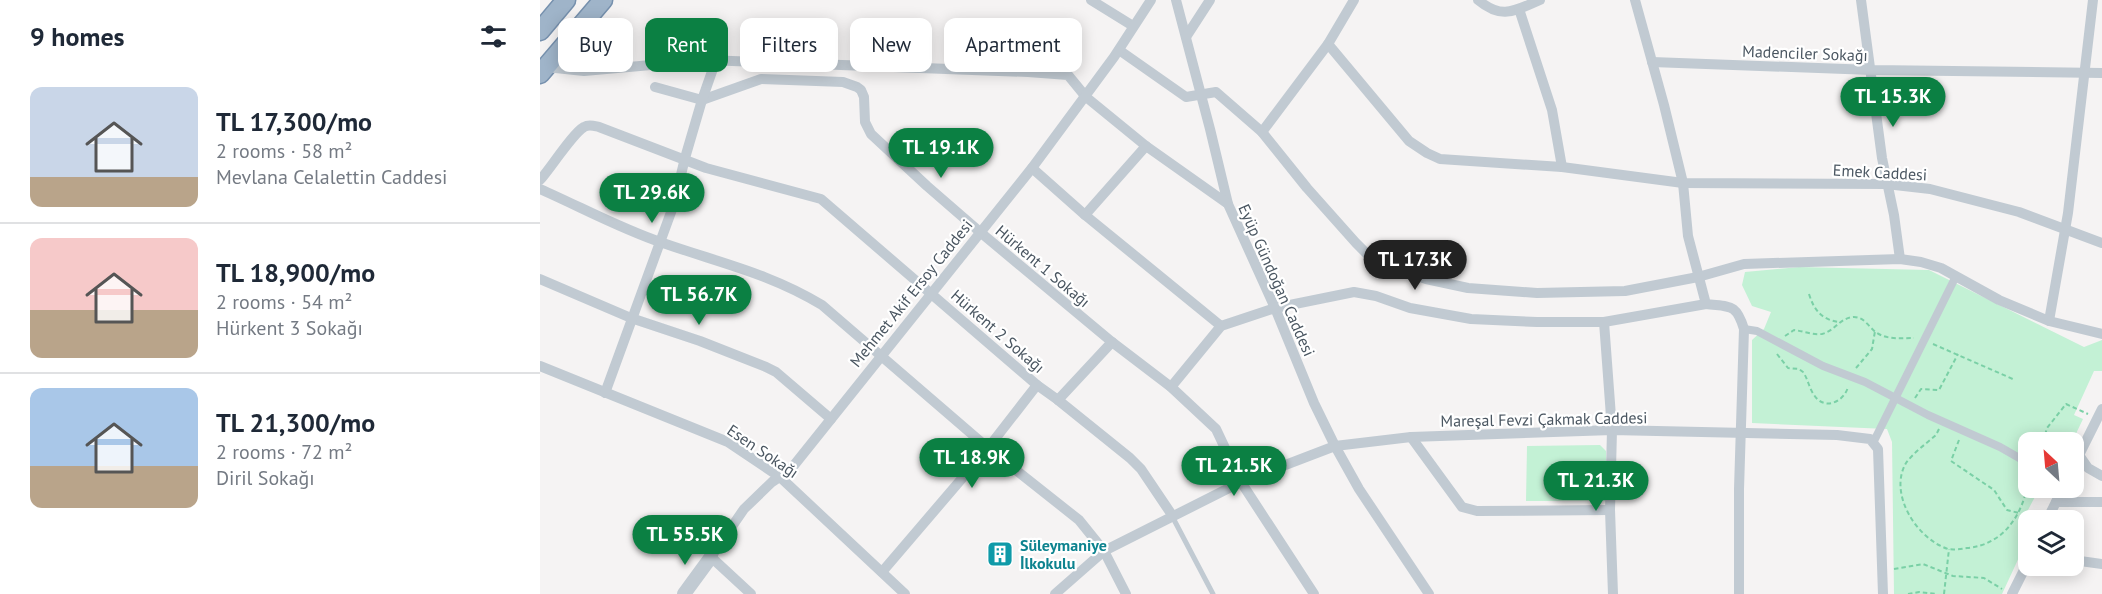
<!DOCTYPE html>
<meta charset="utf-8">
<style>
:root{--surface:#fff;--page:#f2f2f3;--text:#1f2937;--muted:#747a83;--line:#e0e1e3;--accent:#0b8043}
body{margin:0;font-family:"PT Sans",sans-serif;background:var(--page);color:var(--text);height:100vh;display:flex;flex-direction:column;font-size:22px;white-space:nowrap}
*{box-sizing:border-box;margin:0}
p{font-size:20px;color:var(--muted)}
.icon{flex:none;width:33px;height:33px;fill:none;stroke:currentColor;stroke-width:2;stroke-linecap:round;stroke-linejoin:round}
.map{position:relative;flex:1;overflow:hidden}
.sheet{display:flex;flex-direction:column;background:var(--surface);width:540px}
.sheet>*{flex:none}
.banner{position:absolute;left:18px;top:18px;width:570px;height:54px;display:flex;gap:12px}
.needle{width:39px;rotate:334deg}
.tools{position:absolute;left:1478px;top:432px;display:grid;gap:12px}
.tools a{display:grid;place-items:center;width:66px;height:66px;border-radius:12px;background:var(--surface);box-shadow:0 3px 15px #0003;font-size:30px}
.price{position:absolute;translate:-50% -51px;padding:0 14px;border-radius:21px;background:var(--accent);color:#fff;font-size:20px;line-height:39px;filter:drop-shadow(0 2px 3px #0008)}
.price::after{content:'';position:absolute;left:50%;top:36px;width:18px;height:14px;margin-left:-9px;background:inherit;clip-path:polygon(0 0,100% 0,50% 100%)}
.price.on{background:#222;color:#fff}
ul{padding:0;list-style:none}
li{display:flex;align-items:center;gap:18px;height:150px;padding:0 30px}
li+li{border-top:2px solid var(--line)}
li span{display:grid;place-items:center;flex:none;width:168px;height:120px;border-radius:12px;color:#555}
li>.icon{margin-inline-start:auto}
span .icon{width:72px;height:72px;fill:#fffc;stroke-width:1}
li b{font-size:26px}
h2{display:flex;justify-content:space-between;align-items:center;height:72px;padding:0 30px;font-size:26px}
.chip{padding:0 21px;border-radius:12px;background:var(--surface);box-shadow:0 3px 15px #0003;font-size:21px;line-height:54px}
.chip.on{background:var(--accent);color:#fff}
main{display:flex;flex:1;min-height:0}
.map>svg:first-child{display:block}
</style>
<main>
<section class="sheet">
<h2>9 homes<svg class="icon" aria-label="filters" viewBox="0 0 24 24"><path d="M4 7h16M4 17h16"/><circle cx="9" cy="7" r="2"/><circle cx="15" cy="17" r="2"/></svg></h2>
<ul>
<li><span style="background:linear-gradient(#c9d6e8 75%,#b9a48a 0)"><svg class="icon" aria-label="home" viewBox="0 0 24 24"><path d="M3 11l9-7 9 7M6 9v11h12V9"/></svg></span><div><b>TL 17,300/mo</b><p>2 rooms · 58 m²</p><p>Mevlana Celalettin Caddesi</p></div></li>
<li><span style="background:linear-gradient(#f6c9c9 60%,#b9a48a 0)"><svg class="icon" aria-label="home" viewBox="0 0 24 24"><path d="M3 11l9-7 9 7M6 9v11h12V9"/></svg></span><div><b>TL 18,900/mo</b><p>2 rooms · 54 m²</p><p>Hürkent 3 Sokağı</p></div></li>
<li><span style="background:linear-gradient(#a9c7e8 65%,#b9a48a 0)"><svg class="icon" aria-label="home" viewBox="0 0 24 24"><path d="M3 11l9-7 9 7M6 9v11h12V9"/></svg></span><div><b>TL 21,300/mo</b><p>2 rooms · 72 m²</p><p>Diril Sokağı</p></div></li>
</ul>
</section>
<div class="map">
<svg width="1562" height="594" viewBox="0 0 1562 594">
<rect width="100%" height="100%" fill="#f5f3f3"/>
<g fill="#c3f1d5">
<polygon points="1259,267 1389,270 1544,347 1562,340 1562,371 1554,371 1534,415 1543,419 1532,442 1488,442 1488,488 1511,488 1509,493 1498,491 1478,529 1487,533 1488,538 1462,594 1354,594 1352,442 1347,429 1212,423 1212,340 1224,329 1231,312 1212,306 1202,285 1205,272"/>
<polygon points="1060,445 1066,451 1067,501 986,501 987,446"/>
</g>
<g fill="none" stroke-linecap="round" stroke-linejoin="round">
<defs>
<g id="trunk">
<polyline points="0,31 26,0"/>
<polyline points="0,74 63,0"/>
</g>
</defs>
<use href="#trunk" stroke="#7690ad" stroke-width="21"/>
<g stroke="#7ad0a6" stroke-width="2" stroke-dasharray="4.5 3" stroke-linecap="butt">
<path d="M1269,294c5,16 12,25 29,28"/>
<path d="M1245,336l9,-6c9,1 18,5 28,4 13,-3 17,-16 32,-17 11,0 15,11 23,16 11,7 24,5 37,5"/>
<polyline points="1393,344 1475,380"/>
<path d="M1237,354l11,14 11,1 4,3c5,7 6,16 11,23 10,16 30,7 34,-8"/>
<polyline points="1316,368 1332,349 1335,331"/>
<polyline points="1375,398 1381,389 1399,390 1418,354"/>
<path d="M1399,429l-3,6c-9,8 -23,18 -30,28 -18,31 11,76 42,86 6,1 13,0 19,-1 36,-3 55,-32 61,-65"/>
<polyline points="1419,440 1411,461 1454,490 1467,510 1479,513"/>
<polyline points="1503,442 1507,428 1526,404 1548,414"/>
<polyline points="1354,569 1383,564 1413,576 1444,578 1462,589"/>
<polyline points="1368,594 1379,592 1396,594"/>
<polyline points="1404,594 1409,549"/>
</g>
<polyline stroke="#c1cad2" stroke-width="5" points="632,516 673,594"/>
<g stroke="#c1cad2" stroke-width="8">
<polyline points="1204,329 1217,331 1283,366 1325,382 1388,415 1460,447 1488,463"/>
<polyline points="1333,443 1416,276"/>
</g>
<g stroke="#c1cad2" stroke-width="10">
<polyline points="551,0 593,26"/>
<polyline points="636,0 670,129 688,204"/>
<path d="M938,0c24,20 36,11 62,0"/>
<path d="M1095,0l29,105 19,78 5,53 18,68c24,3 30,-1 38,25l-5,160v105"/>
<polyline points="1321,0 1342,158 1354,215 1360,259"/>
<polyline points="979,9 1012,110 1022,167"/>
<polyline points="646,37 670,0"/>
<polyline points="788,44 869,141 887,153 900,159 1022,167 1143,183 1346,184 1390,189 1479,212 1562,243"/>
<polyline points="579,50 646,97 676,92 722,132 767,188 816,243 831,258 851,268 886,279 928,288 997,293 1085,291 1158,277 1204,264 1360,259 1381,262 1401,268 1459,300 1509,321 1562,334"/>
<polyline points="1112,62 1332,70 1562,73"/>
<polyline points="6,67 44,71 167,60 488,72 528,75 546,97 606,146 688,204 735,308 774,403 795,446 819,489 889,594"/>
<polyline points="115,87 162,100 221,79 303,82 317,87 321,90 324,97 325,122 331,134 387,186 440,232 572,342 631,387 676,429 701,482 774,594"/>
<polyline points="722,132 788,44 814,0"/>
<polyline points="606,146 545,215 681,326"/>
<polyline points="492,168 545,215"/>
<path d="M0,180c10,-11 33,-47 44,-53 5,-3 10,-1 15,0l107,41 115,31 216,186 21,15 72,58 11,11 31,46"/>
<path d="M0,189c41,18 81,40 123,54 57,20 106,30 159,62l166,143 91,72 25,31 22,43"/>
<polyline points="0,279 91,318 160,341 226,367 236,372 291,419"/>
<polyline points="1509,321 1528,213 1553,0"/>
<polyline points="1064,322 1072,430 1070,510 1073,594"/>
<polyline points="0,366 188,442 240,477 365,594"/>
<polyline points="631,387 681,326 735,308 814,292 836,296 870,308 931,319 997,322 1064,322 1166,304"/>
<polyline points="65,393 134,204 145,158 162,100 176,60"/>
<polyline points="518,400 572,342"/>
<polyline points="871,437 922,507 937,511 1070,510"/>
<polyline points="1539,455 1548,468 1562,476"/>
<polyline points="1533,467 1562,409"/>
<polyline points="1516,502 1562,502"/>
<polyline points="1507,520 1523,488"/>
<polyline points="1533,560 1562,564"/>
<polyline points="342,572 448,448 497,385"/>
<polyline points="211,594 171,557 204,509 232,482 251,469 492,168 574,57 611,0"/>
<polyline points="515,594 564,551 701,482 795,446 871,437 1072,430 1297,435 1330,439 1338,449 1343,594"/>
<polyline points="1472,594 1488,562"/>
</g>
<polyline stroke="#c1cad2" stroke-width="14" points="144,594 171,557"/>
<use href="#trunk" stroke="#9fb4c9" stroke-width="18"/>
</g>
<defs>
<symbol id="building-square" viewBox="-11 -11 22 22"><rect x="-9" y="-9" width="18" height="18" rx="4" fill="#0f9aa8" stroke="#fff"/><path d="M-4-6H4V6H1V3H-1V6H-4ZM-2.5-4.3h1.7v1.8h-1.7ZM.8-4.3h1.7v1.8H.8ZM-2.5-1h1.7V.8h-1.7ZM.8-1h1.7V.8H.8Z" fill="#fff"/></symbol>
</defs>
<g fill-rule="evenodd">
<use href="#building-square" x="445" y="539" width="30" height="30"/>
</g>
<g text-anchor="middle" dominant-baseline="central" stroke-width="4.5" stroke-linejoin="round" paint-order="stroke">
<g font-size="16" fill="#4a5661" stroke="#fff">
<text transform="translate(1265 53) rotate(2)">Madenciler Sokağı</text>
<text transform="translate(1340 172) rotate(3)">Emek Caddesi</text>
<text transform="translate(503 266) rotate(40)">Hürkent 1 Sokağı</text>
<text transform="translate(737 280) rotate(66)">Eyüp Gündoğan Caddesi</text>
<text transform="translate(371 293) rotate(-51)">Mehmet Akif Ersoy Caddesi</text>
<text transform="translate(458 331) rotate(41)">Hürkent 2 Sokağı</text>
<text transform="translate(1004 419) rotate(-1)">Mareşal Fevzi Çakmak Caddesi</text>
<text transform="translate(223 451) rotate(34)">Esen Sokağı</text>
</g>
<g font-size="16" font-weight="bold" fill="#0d838f" stroke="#fff" text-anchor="start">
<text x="480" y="545">Süleymaniye<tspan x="480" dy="18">İlkokulu</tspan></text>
</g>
</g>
</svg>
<div class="tools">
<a><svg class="needle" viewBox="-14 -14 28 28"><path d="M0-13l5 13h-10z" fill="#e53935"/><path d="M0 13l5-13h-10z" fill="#747a83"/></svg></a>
<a><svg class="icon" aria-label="layers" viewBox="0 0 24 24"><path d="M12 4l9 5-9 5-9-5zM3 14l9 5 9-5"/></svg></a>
</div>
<b class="price" style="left:1353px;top:128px">TL 15.3K</b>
<b class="price" style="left:401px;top:179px">TL 19.1K</b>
<b class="price" style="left:112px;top:224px">TL 29.6K</b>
<b class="price on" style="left:875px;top:291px">TL 17.3K</b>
<b class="price" style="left:159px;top:326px">TL 56.7K</b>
<b class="price" style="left:432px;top:489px">TL 18.9K</b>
<b class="price" style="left:694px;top:497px">TL 21.5K</b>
<b class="price" style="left:1056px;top:512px">TL 21.3K</b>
<b class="price" style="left:145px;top:566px">TL 55.5K</b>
<div class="banner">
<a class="chip">Buy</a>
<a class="chip on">Rent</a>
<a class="chip">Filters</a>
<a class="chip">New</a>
<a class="chip">Apartment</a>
</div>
</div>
</main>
